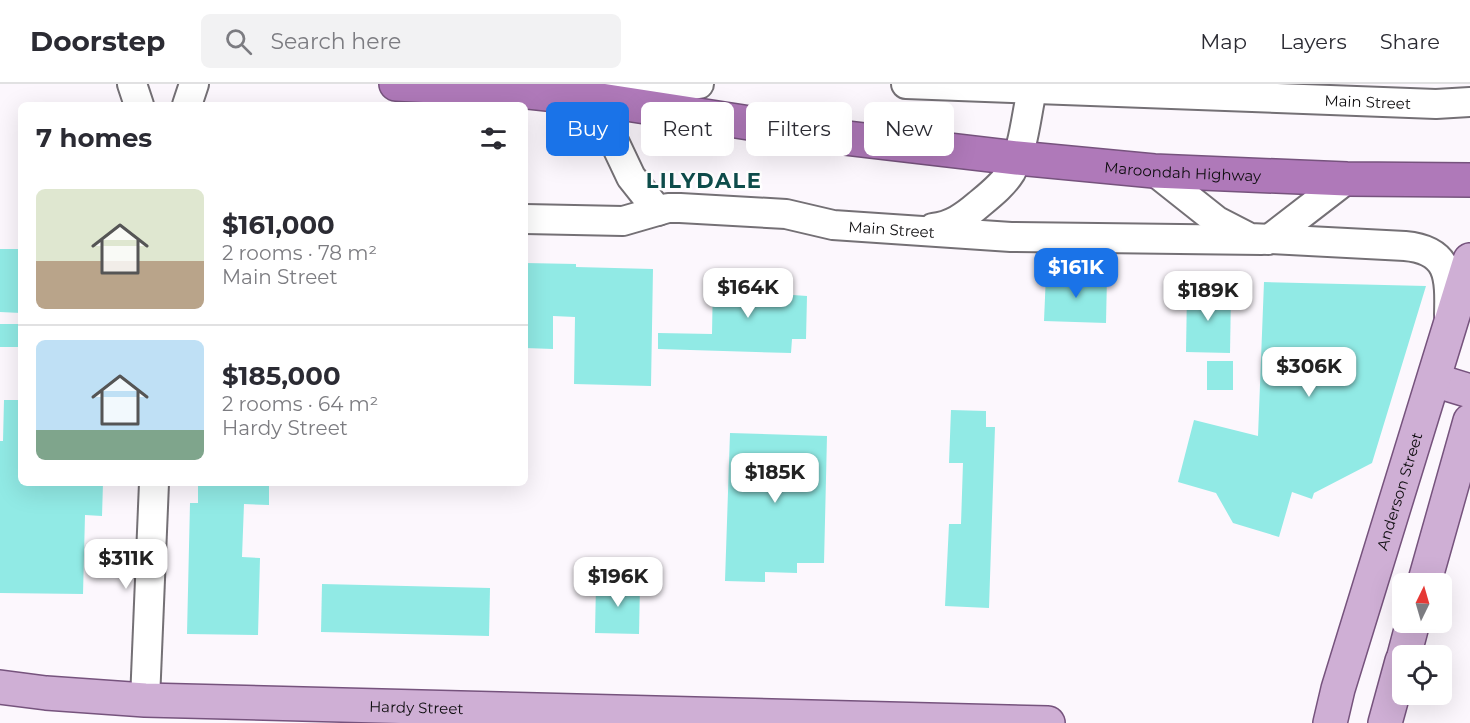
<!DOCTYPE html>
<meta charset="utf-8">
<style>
:root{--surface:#fff;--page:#f2f2f3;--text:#2b2b33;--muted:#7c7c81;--line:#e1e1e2;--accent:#1a73e8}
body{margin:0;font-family:Montserrat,sans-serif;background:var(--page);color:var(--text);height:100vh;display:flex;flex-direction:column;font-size:22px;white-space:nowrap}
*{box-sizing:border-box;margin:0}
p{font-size:20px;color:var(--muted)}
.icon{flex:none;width:33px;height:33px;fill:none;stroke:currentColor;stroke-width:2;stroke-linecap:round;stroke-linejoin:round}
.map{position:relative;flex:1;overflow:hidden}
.details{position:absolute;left:18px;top:18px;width:510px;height:384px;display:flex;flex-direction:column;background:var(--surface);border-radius:9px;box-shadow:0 6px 24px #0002}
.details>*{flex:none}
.guide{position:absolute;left:546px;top:18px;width:570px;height:54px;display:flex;gap:12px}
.needle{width:39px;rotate:5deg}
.buttons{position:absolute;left:1392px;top:489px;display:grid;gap:12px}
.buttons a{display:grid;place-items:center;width:60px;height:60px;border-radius:9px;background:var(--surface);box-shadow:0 6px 24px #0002;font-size:30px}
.price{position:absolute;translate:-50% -51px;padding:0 14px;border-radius:12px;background:#fff;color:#222;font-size:20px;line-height:39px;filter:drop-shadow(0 2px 3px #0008)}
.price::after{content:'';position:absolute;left:50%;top:36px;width:18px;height:14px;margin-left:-9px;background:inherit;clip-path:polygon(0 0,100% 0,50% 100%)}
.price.active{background:var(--accent);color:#fff}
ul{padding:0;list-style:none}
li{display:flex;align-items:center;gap:18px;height:150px;padding:0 18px}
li+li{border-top:2px solid var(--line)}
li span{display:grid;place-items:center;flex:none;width:168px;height:120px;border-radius:9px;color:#555}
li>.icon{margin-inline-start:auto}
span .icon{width:72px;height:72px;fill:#fffc;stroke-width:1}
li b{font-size:26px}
h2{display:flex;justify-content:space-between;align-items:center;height:72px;padding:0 18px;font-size:26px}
.chip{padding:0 21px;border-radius:9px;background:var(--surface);box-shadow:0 6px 24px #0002;font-size:21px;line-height:54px}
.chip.active{background:var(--accent);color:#fff}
header{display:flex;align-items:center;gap:36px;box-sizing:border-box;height:84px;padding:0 30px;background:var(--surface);border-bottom:2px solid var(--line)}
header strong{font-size:28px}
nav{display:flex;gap:33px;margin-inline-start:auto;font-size:21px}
.search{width:420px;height:54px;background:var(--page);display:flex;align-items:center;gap:15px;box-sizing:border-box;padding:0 21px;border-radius:9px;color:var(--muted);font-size:22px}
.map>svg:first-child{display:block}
</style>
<header>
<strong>Doorstep</strong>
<div class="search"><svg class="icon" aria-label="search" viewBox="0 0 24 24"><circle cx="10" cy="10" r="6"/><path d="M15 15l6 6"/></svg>Search here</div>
<nav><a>Map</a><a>Layers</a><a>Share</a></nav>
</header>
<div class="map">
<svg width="1470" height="639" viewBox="0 0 1470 639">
<rect width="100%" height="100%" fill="#fcf7fd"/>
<g fill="#91eae5">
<polygon points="0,165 21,165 21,229 0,228"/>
<polygon points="525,179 576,180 576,183 653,185 651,302 574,300 575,233 553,232 553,265 525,264"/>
<polygon points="1046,190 1107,192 1106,239 1044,237"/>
<polygon points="713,195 793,197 793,211 807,212 806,255 792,255 791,269 658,265 658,249 712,250"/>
<polygon points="1264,198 1426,202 1372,379 1314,409 1312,415 1292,408 1279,453 1233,439 1216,409 1178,398 1194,336 1258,352"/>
<polygon points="1187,207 1231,208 1230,269 1186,268"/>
<polygon points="0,240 19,240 18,263 0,263"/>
<rect x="1207" y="277" width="26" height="29"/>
<polygon points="4,316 21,316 21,399 103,399 102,432 85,431 83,510 0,509 0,357 3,357"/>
<polygon points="951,326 986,327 986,343 995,343 989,524 945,522 949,440 961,440 963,379 949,379"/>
<polygon points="730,349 827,352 824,479 797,479 797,489 765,488 765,498 725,497"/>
<polygon points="198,399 269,399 269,421 244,420 242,473 260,474 258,551 187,550 190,419 198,419"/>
<polygon points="596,499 640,500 639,550 595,549"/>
<polygon points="322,500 490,504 489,552 321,548"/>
</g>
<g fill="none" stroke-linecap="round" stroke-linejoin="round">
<defs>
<g id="minor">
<polyline points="132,0 139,21"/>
<path id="s1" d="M906,0l530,20 34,-2"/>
<polyline points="187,21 194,0"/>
<path d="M1154,87l63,50 33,17 155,8c45,4 45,31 44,69"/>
<polyline points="658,127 631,93 594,15 699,0"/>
<path id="s2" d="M525,135l98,2 45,-13h12l106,6 47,11 178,12 251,3"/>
<path d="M933,144c18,-2 31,-11 45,-23 12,-10 25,-20 33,-33 13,-24 15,-56 21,-82l7,-6"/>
<polyline points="1268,156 1347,95"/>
<polyline points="145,616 154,399"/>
</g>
<g id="major">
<polyline points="1434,296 1470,307"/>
<polyline points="1424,500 1470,337"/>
<polyline points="1404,572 1413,538"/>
<path id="s3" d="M0,603l46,6 99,7 903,23"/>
<path id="s4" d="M1330,639l8,-34 132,-429"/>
<polyline points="1385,639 1402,577"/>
</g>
<g id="highway">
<path id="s5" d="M396,0l112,6 86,9 252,39 171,20 137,13 193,8 123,1"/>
</g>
</defs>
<use href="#minor" stroke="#747075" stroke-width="32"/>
<use href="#major" stroke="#76537d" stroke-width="36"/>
<use href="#highway" stroke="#76537d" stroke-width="36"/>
<use href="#minor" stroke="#fff" stroke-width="28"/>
<use href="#major" stroke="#cfafd5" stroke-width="33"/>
<use href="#highway" stroke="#af79b9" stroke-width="33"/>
</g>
<g text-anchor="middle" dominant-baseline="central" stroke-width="5" stroke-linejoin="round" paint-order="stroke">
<g font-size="15" fill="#0d0c0e" stroke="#fff">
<text stroke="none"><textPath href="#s1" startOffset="462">Main Street</textPath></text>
<text stroke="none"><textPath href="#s5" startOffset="792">Maroondah Highway</textPath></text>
<text stroke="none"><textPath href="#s2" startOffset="370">Main Street</textPath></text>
<text stroke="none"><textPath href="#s4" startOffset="242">Anderson Street</textPath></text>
<text stroke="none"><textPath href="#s3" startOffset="417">Hardy Street</textPath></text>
</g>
<g font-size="21" font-weight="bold" letter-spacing="1.5" fill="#0e4d4b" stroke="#fff">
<text x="704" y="96">LILYDALE</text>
</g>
</g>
</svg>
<div class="buttons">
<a><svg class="needle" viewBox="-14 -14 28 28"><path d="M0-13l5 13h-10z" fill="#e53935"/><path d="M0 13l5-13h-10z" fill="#7c7c81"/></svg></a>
<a><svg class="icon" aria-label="locate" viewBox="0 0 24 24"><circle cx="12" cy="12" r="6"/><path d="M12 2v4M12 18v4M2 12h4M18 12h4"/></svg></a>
</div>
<b class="price active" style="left:1076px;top:215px">$161K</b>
<b class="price" style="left:748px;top:235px">$164K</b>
<b class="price" style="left:1208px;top:238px">$189K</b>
<b class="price" style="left:1309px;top:314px">$306K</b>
<b class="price" style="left:775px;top:420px">$185K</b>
<b class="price" style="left:126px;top:506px">$311K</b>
<b class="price" style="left:618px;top:524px">$196K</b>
<div class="guide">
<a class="chip active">Buy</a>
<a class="chip">Rent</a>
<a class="chip">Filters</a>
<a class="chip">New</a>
</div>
<section class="details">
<h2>7 homes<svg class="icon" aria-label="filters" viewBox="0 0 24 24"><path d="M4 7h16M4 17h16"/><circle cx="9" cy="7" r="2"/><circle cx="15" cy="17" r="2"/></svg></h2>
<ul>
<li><span style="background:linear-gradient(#dfe7d0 60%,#b9a48a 0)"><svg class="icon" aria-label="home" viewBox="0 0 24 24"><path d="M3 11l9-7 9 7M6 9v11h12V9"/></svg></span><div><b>$161,000</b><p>2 rooms · 78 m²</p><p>Main Street</p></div></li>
<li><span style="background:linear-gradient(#bfe0f5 75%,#7fa58c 0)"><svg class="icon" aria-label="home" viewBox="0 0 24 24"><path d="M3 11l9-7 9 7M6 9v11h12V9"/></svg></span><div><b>$185,000</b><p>2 rooms · 64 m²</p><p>Hardy Street</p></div></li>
</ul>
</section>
</div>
